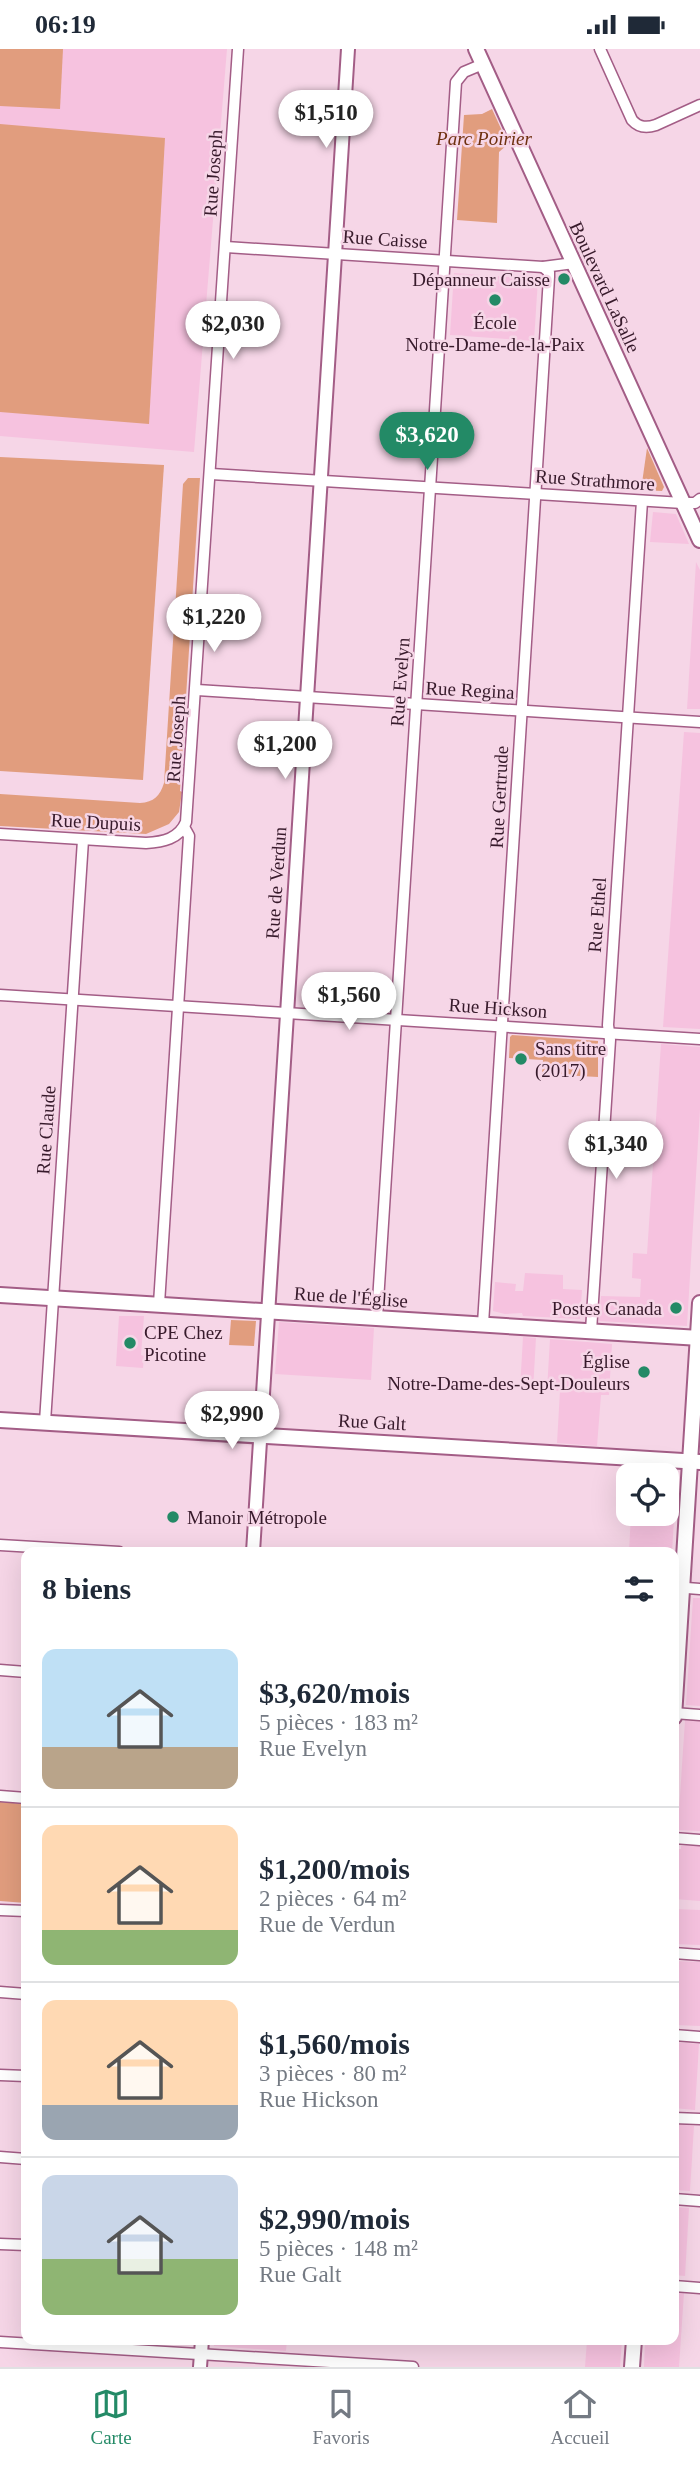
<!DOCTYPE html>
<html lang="fr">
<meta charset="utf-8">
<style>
:root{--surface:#fff;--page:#f2f2f3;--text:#1f2937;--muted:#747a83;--line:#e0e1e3;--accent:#238a66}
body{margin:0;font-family:Georgia,serif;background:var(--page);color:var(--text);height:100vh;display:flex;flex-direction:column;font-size:26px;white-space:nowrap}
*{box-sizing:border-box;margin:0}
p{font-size:23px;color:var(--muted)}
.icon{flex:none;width:38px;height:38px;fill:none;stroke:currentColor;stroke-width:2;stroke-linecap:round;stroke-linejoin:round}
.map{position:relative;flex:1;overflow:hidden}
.drawer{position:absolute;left:21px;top:1498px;width:658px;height:798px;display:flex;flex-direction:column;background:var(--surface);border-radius:14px;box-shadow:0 7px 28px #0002}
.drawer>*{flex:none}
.controls{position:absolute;left:616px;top:1414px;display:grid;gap:14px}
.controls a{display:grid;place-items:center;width:63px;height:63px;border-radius:14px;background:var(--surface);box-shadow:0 7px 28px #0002;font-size:35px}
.price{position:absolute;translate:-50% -60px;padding:0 16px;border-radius:24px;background:#fff;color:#222;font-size:23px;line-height:46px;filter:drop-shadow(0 2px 4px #0008)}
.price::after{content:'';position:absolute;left:50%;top:42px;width:21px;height:16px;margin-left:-10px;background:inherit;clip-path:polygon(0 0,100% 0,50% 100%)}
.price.on{background:var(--accent);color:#fff}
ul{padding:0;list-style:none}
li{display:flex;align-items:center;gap:21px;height:175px;padding:0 21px}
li+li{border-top:2px solid var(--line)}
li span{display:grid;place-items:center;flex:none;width:196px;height:140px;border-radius:14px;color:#555}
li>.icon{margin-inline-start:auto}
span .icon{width:84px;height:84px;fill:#fffc;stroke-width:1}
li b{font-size:30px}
h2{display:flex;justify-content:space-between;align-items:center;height:84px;padding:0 21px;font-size:30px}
.status{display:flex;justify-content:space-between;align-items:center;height:49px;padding:0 35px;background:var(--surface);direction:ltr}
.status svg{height:19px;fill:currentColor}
.menu{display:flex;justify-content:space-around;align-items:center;height:98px;border-top:2px solid var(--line);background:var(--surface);font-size:19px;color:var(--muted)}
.menu a{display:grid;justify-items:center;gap:4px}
.menu .on{color:var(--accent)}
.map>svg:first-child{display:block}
</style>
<div class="status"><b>06:19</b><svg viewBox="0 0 49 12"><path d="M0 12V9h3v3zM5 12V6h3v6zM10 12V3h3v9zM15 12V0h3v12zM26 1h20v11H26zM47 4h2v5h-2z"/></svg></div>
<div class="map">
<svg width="700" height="2318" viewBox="0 0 700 2318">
<rect width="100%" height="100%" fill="#f6d6e7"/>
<g fill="#f6c2df">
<polygon points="0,0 227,0 194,403 0,387"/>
<polygon points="454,224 538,230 534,292 450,286"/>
<polygon points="653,463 676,465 689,495 650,493"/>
<polygon points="696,513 700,521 700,660 687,660"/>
<polygon points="684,683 700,684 700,980 663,978"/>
<polygon points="661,995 700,998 700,1060 687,1277 599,1272 601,1247 640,1248 641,1230 632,1229 633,1204 647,1205"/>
<polygon points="525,1224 563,1226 563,1240 582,1241 580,1270 523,1267 522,1264 505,1265 493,1262 495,1233 516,1235 515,1242 523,1242"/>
<polygon points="119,1267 144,1267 141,1306 144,1307 143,1319 116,1317"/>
<polygon points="279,1273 374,1279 371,1331 275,1325"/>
<polygon points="523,1288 536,1289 533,1341 520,1340"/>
<polygon points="550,1290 612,1295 609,1346 601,1346 597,1397 557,1394 560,1342 547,1341"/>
<polygon points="635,1420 677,1423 672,1503 629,1503 631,1465 667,1465 667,1426 634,1426"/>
<polygon points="693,1549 700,1549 700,1657 686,1656"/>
<polygon points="685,1671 700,1672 700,1782 679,1781 678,1777"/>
<polygon points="681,1797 700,1797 700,1852 674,1850 677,1800 681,1800"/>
<polygon points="674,1860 700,1861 700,1896 674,1895"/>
<polygon points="674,1912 700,1913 700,1977 674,1976"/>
<polygon points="674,1993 699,1995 695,2061 674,2059"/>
<polygon points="674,2075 694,2077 690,2142 674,2141"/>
<polygon points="674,2158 689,2159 685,2227 674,2226"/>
<polygon points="674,2243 684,2244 679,2318 644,2318 645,2291 674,2291"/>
<polygon points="213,2291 287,2291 286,2302 214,2297"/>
<polygon points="587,2291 622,2291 620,2318 585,2318"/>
</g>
<g fill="#e19d7e">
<polygon points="0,0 63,0 60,60 0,57"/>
<polygon points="492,60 508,95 499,103 497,174 457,171 464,66 482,65"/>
<polygon points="0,75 165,89 149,375 0,363"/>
<polygon points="647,399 664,438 662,442 641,441"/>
<polygon points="0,408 164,416 143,731 0,722"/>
<path d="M188,429h12l-20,313 2,1 -3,20 -10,12 -23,10 -146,-8v-32l140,9c14,-1 20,-7 24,-20l19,-299z"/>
<polygon points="512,986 598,992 598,1028 542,1025 543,1011 509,1009 510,988"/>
<polygon points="231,1271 256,1272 254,1297 229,1296"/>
<polygon points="0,1753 26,1755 26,1854 0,1852"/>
</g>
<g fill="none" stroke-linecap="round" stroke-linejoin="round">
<defs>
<g id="minor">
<path d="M600,0l32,71c7,8 15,8 24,5l44,-20"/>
<polyline points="226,198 543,218 574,214"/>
<polyline points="211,425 683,454 695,454 700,450"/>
<polyline points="197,641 700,673"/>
<path d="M0,785l146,9c17,-1 33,-4 40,-21l52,-773"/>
<polyline points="0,946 700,990"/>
<polyline points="159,1255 189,787 184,778"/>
<polyline points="377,1268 456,33 464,23 483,15"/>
<polyline points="483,1275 549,228 549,223 543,218"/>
<polyline points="591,1282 610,991 608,976 642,452"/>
<polyline points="45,1373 83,791"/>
<polyline points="0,1496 119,1503"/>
<polyline points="674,1538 700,1540"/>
<polyline points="0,1621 26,1623"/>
<polyline points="674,1664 700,1666"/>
<polyline points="0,1747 26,1749"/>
<polyline points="674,1789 700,1791"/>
<polyline points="0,1861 26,1862"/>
<polyline points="674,1904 700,1906"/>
<polyline points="0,1943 26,1945"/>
<polyline points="674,1986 700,1988"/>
<polyline points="0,2026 26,2027"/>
<polyline points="674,2069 700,2070"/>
<polyline points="0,2108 26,2110"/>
<polyline points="674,2150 700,2152"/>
<polyline points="0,2195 26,2196"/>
<polyline points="674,2237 700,2239"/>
<polyline points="0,2293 413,2318"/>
</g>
<g id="tertiary">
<polyline points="253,1503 348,0"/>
<polyline points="200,2318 202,2291"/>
</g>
<g id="secondary">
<polyline points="476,0 700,491"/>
<polyline points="0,1246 700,1289"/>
<polyline points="0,1371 700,1413"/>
<polyline points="674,1668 700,1254"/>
<polyline points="632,2318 634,2291"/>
</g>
</defs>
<use href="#minor" stroke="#a35d86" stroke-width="13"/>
<use href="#tertiary" stroke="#a35d86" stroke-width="16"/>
<use href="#secondary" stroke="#a35d86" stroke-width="18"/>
<use href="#minor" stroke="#fff" stroke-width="10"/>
<use href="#tertiary" stroke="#fff" stroke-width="12"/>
<use href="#secondary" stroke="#fff" stroke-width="14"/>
</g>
<g fill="#238a66" stroke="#f6d6e7" stroke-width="2.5">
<circle cx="564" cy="230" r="7"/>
<circle cx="495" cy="251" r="7"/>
<circle cx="521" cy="1010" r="7"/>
<circle cx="676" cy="1259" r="7"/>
<circle cx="130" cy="1294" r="7"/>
<circle cx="644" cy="1323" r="7"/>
<circle cx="173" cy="1468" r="7"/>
</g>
<g text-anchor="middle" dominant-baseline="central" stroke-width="5" stroke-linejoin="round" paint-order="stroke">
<g font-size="19" font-style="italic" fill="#6e300f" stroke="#f6d6e7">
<text x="484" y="89">Parc Poirier</text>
</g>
<g font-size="19" fill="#371a2b" stroke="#f6d6e7">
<text transform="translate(213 124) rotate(-86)">Rue Joseph</text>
<text transform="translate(385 190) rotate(4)">Rue Caisse</text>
<text transform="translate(605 238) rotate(65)">Boulevard LaSalle</text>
<text transform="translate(595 431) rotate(4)">Rue Strathmore</text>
<text transform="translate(400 633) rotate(-86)">Rue Evelyn</text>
<text transform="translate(470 641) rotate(3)">Rue Regina</text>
<text transform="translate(176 690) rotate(-86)">Rue Joseph</text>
<text transform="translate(499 748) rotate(-87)">Rue Gertrude</text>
<text transform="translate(96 773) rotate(3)">Rue Dupuis</text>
<text transform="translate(276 834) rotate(-86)">Rue de Verdun</text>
<text transform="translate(597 866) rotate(-86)">Rue Ethel</text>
<text transform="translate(498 959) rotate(4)">Rue Hickson</text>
<text transform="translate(46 1081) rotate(-86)">Rue Claude</text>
<text transform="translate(351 1248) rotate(4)">Rue de l'Église</text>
<text transform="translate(372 1373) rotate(3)">Rue Galt</text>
</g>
<g font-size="19" fill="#371a2b" stroke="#f6d6e7" text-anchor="end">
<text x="550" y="230">Dépanneur Caisse</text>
<text x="495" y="273" text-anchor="middle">École<tspan x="495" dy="22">Notre-Dame-de-la-Paix</tspan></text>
<text x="535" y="999" text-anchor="start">Sans titre<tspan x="535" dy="22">(2017)</tspan></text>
<text x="662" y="1259">Postes Canada</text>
<text x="144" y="1283" text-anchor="start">CPE Chez<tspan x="144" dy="22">Picotine</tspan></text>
<text x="630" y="1312">Église<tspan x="630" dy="22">Notre-Dame-des-Sept-Douleurs</tspan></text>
<text x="187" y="1468" text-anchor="start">Manoir Métropole</text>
</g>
</g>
</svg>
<div class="controls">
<a><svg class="icon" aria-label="locate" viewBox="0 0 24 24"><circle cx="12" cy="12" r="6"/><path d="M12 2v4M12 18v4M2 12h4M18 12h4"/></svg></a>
</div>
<b class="price" style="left:326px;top:101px">$1,510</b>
<b class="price" style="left:233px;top:312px">$2,030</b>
<b class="price on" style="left:427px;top:423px">$3,620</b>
<b class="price" style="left:214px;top:605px">$1,220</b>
<b class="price" style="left:285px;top:732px">$1,200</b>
<b class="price" style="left:349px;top:983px">$1,560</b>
<b class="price" style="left:616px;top:1132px">$1,340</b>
<b class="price" style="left:232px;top:1402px">$2,990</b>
<section class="drawer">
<h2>8 biens<svg class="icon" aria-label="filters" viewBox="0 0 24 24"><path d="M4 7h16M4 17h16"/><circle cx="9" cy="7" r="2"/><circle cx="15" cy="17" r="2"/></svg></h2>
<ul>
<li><span style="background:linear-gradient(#bfe0f5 70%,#b9a48a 0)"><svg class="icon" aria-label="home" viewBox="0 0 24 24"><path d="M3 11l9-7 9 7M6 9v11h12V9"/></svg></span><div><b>$3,620/mois</b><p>5 pièces · 183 m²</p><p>Rue Evelyn</p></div></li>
<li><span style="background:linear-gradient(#ffd9b3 75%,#8fb573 0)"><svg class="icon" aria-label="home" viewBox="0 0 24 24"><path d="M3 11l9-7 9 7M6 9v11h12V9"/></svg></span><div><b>$1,200/mois</b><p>2 pièces · 64 m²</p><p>Rue de Verdun</p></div></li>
<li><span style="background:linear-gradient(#ffd9b3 75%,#9aa5b1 0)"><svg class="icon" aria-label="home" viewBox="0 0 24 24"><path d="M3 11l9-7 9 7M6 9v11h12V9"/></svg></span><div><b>$1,560/mois</b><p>3 pièces · 80 m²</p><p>Rue Hickson</p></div></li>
<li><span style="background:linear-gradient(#c9d6e8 60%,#8fb573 0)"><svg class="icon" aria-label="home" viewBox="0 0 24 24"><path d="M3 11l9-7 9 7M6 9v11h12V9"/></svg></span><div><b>$2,990/mois</b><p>5 pièces · 148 m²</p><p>Rue Galt</p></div></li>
</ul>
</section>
</div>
<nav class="menu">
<a class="on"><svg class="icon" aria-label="map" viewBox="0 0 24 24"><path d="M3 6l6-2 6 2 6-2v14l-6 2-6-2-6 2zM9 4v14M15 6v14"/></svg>Carte</a>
<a><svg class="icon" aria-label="saved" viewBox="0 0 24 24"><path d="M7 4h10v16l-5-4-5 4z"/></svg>Favoris</a>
<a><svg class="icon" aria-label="home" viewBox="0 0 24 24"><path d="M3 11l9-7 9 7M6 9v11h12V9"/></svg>Accueil</a>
</nav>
